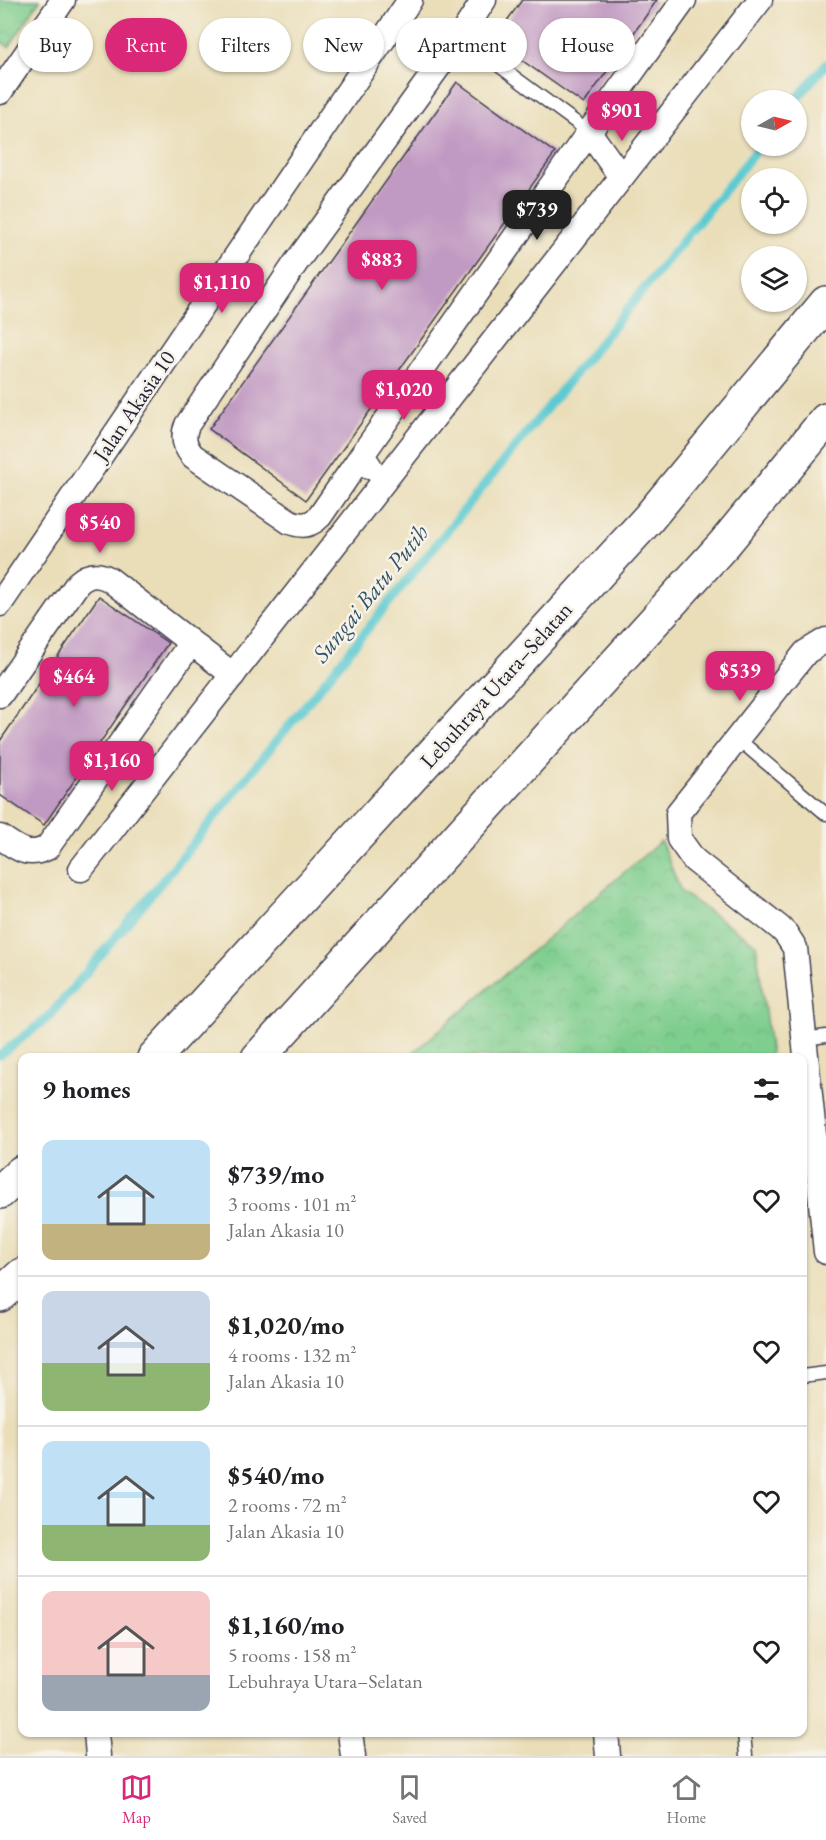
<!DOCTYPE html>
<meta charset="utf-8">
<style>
:root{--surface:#fff;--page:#f2f2f2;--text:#202124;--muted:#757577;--line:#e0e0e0;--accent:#db2777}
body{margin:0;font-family:"EB Garamond",serif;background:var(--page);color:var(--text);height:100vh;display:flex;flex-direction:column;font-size:22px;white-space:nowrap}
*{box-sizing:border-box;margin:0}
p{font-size:20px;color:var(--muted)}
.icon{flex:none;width:33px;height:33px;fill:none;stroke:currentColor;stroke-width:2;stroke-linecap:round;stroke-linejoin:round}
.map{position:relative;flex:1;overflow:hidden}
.drawer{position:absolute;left:18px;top:1053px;width:789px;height:684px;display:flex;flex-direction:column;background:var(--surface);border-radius:12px;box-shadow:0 2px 4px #0004}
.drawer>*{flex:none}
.banner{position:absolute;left:18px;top:18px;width:790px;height:54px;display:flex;gap:12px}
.needle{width:39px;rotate:82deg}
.fabs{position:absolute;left:741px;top:90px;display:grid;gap:12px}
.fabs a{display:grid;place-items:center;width:66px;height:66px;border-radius:50%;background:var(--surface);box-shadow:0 2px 4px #0004;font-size:30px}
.price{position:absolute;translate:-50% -51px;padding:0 14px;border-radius:12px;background:var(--accent);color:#fff;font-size:20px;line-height:39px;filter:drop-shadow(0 2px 3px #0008)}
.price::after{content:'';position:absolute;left:50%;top:36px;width:18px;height:14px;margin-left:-9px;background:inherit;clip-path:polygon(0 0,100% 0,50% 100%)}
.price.on{background:#222;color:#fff}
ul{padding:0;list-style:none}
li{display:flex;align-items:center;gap:18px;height:150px;padding:0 24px}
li+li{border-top:2px solid var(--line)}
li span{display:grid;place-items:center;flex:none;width:168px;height:120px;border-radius:12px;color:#555}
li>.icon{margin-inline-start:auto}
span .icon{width:72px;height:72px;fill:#fffc;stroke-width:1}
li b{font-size:26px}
h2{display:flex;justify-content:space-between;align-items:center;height:72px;padding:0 24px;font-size:26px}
.tag{padding:0 21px;border-radius:27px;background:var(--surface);box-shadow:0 2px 4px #0004;font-size:21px;line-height:54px}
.tag.on{background:var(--accent);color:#fff}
.tabs{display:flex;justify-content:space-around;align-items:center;height:84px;border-top:2px solid var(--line);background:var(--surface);font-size:16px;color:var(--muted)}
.tabs a{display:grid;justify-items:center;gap:3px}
.tabs .on{color:var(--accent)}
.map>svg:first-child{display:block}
</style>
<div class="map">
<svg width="826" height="1756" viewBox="0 0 826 1756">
<defs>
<pattern id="park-crowns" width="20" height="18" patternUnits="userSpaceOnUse" patternTransform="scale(1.5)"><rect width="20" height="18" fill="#7ece8e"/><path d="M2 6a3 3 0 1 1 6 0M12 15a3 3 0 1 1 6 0" fill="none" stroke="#6db17b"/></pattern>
</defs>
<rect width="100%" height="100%" fill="#f7f3e8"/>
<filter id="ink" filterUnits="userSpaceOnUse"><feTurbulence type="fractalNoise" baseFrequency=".0167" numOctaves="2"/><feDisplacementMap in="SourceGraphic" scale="12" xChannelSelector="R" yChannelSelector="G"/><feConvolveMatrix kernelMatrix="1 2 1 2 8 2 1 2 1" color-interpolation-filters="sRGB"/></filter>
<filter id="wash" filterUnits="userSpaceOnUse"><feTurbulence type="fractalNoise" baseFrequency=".008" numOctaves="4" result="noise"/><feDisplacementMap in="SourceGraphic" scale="24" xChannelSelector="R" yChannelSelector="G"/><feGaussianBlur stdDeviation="1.35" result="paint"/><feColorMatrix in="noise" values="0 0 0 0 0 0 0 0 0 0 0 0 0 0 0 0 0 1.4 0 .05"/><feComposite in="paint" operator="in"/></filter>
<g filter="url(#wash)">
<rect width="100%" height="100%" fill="#eadeb9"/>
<g fill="url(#park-crowns)" stroke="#507864" stroke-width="1.5">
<polygon points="0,0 40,0 9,47 0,41"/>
<polygon points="661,841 681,892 756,944 771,1057 408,1057"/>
</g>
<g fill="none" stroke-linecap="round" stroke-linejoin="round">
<g stroke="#5dcad1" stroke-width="9">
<polyline points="796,100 826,64"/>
<polyline points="0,1055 49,1017 178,862 760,146"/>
</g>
</g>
<g id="blocks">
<g fill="#c19ac3">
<polygon points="522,0 657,0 584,104 493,40"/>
<polygon points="457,82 555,153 306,500 209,429"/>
<polygon points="99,596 168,643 44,825 0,795 0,741"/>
</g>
</g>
</g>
<g filter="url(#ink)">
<use href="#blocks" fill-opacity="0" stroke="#403e4e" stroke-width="1.5"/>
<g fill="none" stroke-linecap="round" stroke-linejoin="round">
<defs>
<g id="service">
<polyline points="460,37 589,132"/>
<polyline points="738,739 826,814"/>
<polyline points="805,1039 826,1036"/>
<polyline points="802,1376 826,1373"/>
<polyline points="744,1732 746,1756"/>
</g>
<g id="minor">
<polyline points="0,92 63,0"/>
<polyline points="589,132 621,177"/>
<path d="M362,455l-42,61c-9,9 -17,11 -30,6l-97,-66c-9,-10 -11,-19 -6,-31l108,-161 165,-227 24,-37"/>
<polyline points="370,467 362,455 589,132 684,0"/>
<polyline points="0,604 410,0"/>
<polyline points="826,640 806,652 678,813 679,839 694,860 780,928 786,934 795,948 826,1252"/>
<path d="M0,695l78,-112c10,-9 19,-10 31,-4l124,96"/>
<path d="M0,837c18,11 26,21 47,11l144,-205"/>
<polyline points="81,869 760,0"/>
<polyline points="96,1732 98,1756"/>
<polyline points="350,1732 353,1756"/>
<polyline points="606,1732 608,1756"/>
</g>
<g id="motorway">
<polyline points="154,1058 648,519 826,303"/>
<polyline points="258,1058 725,543 826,420"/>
<polyline points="0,1192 22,1172"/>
<polyline points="0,1295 22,1275"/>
</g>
</defs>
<use href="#service" stroke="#403e4e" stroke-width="15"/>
<use href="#minor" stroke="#403e4e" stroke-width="27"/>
<use href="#motorway" stroke="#403e4e" stroke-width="36"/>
<use href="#service" stroke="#fff" stroke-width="12"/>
<use href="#minor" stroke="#fff" stroke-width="24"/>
<use href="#motorway" stroke="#fff" stroke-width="33"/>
</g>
</g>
<g text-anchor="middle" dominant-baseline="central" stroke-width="5" stroke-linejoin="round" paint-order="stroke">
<g font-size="22" fill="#22223b" stroke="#f7f3e8">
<text transform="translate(134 406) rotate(-56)">Jalan Akasia 10</text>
<text transform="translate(496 685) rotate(-48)">Lebuhraya Utara–Selatan</text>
</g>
<g font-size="24" font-style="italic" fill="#345468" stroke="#f7f3e8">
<text transform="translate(370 593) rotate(-51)">Sungai Batu Putih</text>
</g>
</g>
</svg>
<div class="fabs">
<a><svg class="needle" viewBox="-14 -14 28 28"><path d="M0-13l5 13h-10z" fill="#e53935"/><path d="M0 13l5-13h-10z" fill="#757577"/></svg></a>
<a><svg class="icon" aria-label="locate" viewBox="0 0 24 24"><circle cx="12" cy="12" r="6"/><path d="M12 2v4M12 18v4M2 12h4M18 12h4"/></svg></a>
<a><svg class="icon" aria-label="layers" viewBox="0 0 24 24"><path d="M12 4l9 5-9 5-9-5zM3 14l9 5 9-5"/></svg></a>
</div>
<b class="price" style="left:622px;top:142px">$901</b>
<b class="price on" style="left:537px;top:241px">$739</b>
<b class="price" style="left:382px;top:291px">$883</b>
<b class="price" style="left:222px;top:314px">$1,110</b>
<b class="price" style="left:404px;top:421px">$1,020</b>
<b class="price" style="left:100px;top:554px">$540</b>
<b class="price" style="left:740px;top:702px">$539</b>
<b class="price" style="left:74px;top:708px">$464</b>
<b class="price" style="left:112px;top:792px">$1,160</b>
<div class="banner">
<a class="tag">Buy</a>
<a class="tag on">Rent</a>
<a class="tag">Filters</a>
<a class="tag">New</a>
<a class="tag">Apartment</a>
<a class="tag">House</a>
</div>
<section class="drawer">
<h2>9 homes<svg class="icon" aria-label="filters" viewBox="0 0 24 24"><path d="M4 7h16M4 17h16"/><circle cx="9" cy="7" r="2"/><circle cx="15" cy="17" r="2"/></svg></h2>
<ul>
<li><span style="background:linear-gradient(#bfe0f5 70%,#c2b280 0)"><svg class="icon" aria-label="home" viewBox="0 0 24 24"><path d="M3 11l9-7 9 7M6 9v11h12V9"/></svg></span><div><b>$739/mo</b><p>3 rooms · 101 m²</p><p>Jalan Akasia 10</p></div><svg class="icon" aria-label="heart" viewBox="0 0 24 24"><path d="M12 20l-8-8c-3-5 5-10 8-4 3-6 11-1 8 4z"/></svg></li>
<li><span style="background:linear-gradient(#c9d6e8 60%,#8fb573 0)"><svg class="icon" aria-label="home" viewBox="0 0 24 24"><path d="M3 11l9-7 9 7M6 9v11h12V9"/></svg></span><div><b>$1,020/mo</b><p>4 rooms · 132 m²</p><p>Jalan Akasia 10</p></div><svg class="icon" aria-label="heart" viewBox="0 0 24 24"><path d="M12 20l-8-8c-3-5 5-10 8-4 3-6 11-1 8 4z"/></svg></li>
<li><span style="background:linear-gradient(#bfe0f5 70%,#8fb573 0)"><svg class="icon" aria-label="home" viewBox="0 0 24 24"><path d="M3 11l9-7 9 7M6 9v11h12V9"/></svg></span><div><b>$540/mo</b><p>2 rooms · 72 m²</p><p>Jalan Akasia 10</p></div><svg class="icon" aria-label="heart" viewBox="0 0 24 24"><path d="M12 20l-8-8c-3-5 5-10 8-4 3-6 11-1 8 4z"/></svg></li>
<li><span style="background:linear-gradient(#f6c9c9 70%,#9aa5b1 0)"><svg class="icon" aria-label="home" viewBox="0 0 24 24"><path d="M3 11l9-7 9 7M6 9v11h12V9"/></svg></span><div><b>$1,160/mo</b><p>5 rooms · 158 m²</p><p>Lebuhraya Utara–Selatan</p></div><svg class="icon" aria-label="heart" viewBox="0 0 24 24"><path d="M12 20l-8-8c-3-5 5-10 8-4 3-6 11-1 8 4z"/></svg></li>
</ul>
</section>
</div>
<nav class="tabs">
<a class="on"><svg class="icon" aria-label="map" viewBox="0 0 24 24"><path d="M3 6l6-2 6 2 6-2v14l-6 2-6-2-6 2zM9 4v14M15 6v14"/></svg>Map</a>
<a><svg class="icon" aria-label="saved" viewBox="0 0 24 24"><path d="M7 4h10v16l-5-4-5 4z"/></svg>Saved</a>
<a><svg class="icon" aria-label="home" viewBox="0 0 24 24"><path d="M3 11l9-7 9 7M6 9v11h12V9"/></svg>Home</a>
</nav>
